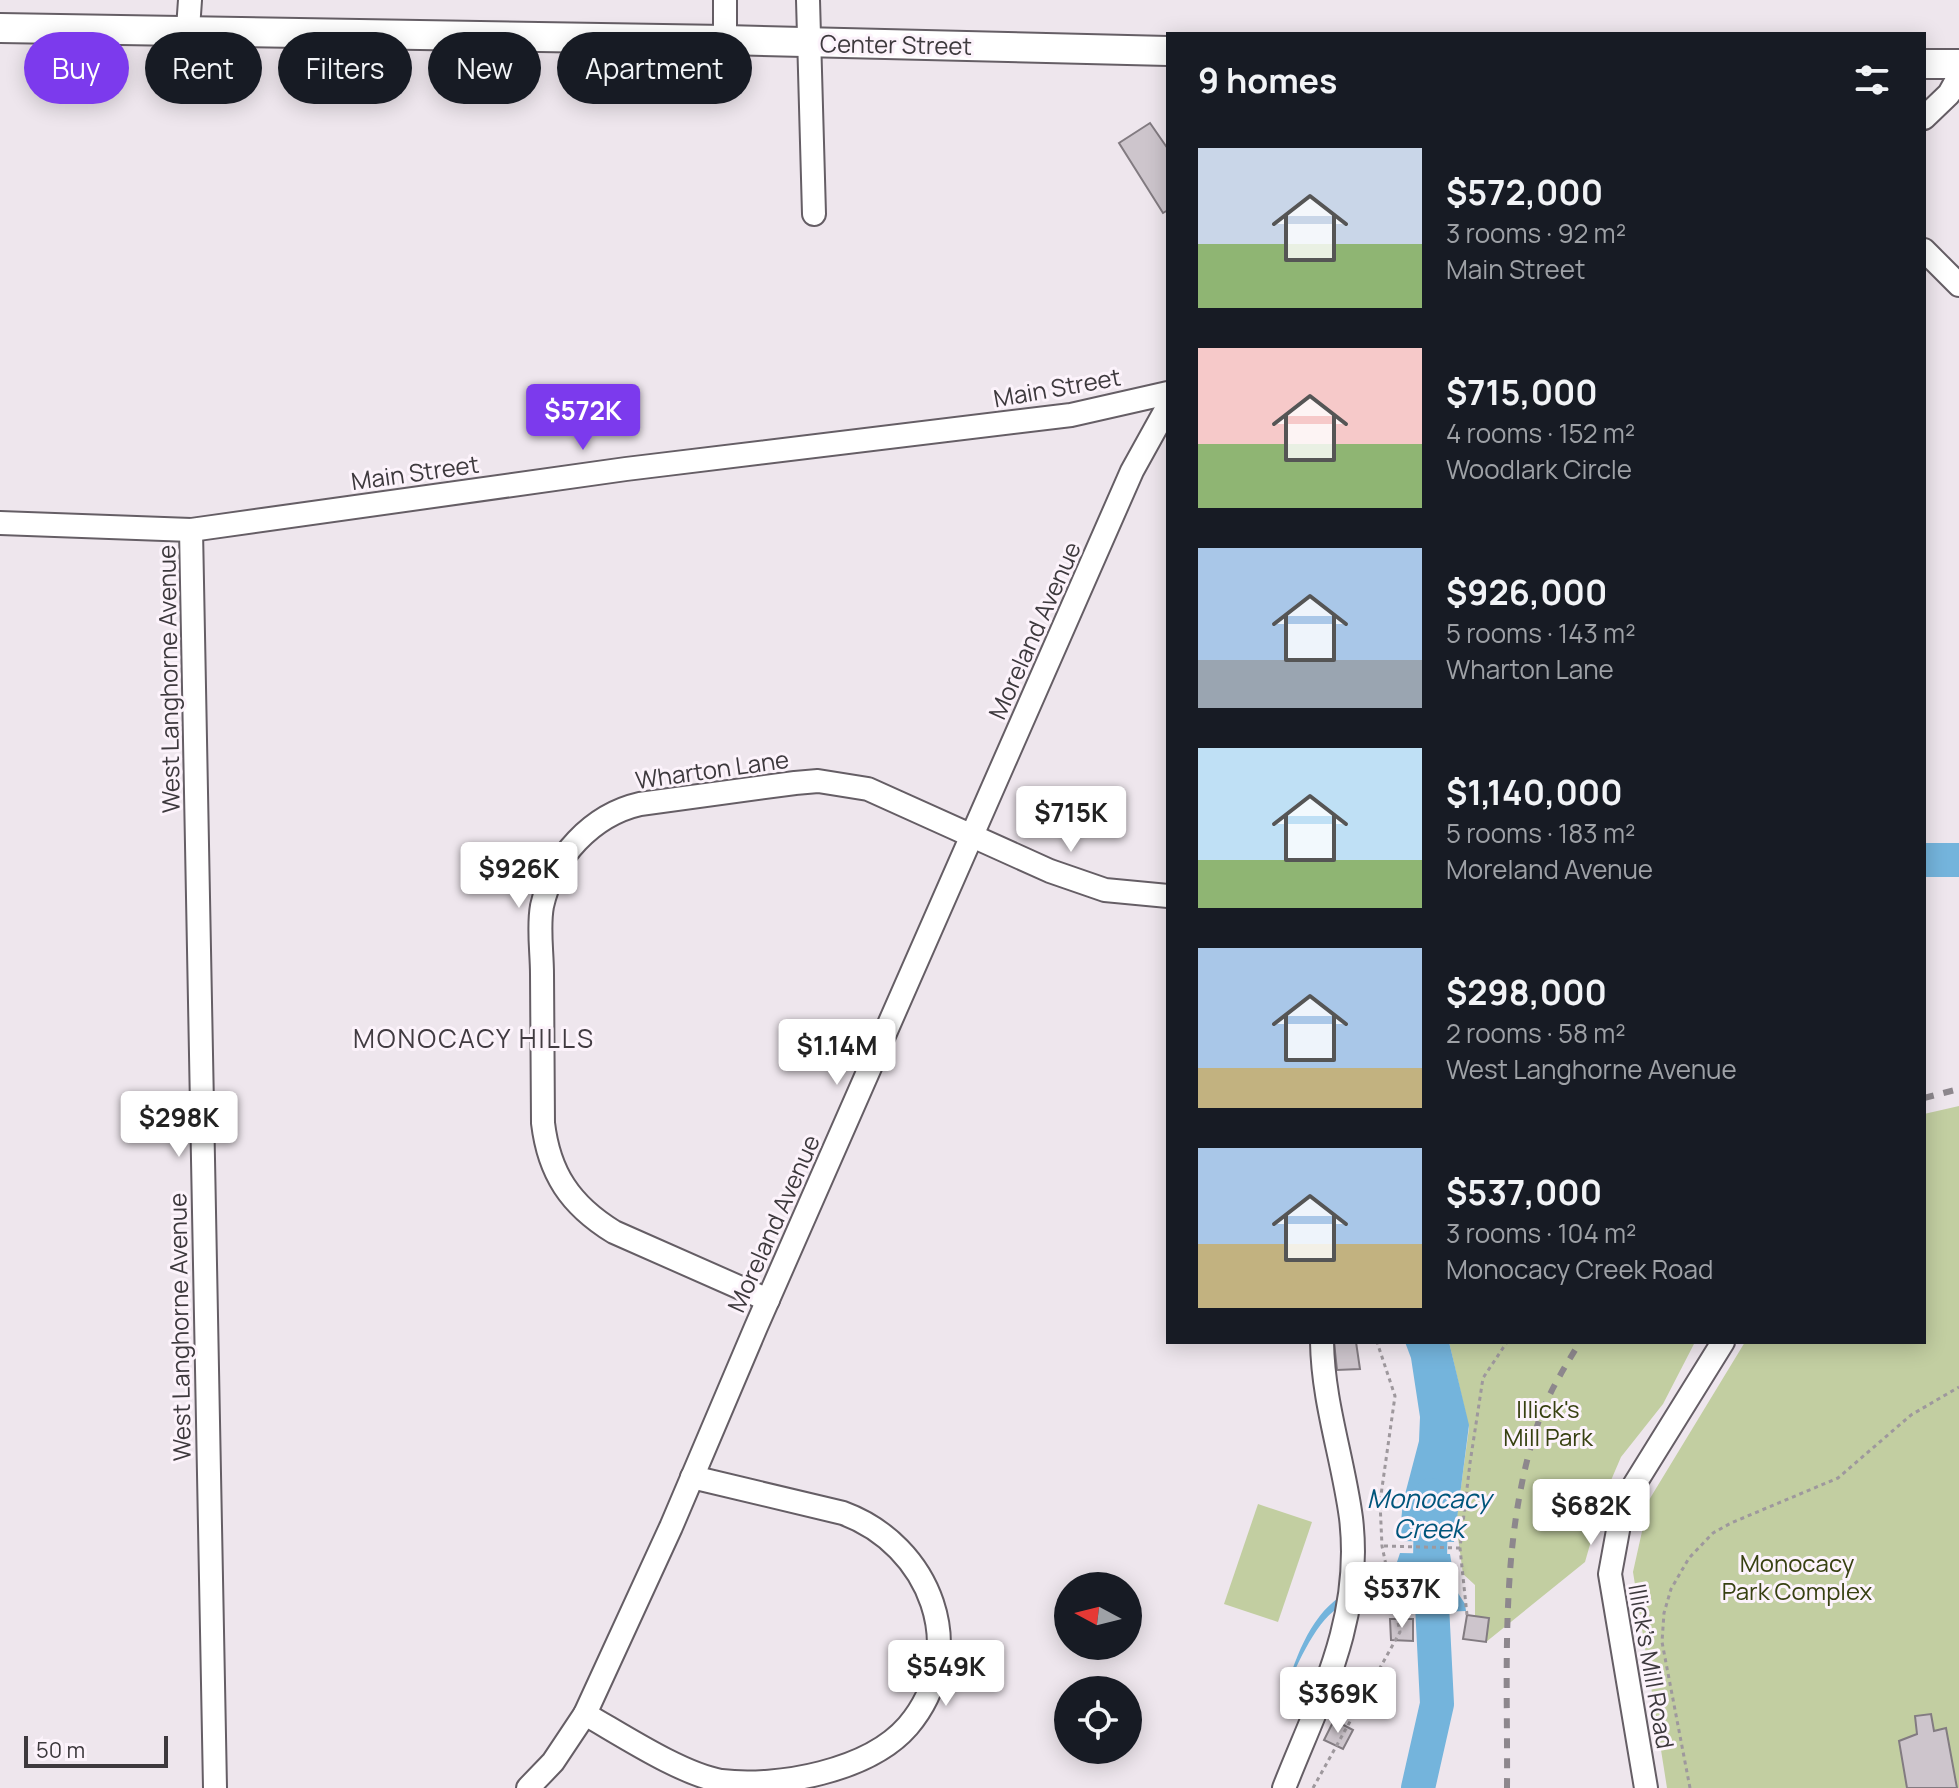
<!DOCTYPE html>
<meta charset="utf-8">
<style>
:root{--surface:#171b24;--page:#242831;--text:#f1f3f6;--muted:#9ea1a6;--accent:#7c3aed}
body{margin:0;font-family:Manrope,sans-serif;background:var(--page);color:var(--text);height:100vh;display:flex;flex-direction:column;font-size:30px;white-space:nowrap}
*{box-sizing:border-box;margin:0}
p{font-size:26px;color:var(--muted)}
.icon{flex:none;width:44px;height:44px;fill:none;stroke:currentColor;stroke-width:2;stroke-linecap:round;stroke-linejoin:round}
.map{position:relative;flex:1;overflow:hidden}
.sheet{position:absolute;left:1166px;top:32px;width:760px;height:1312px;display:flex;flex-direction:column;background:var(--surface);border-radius:0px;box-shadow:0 4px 20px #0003}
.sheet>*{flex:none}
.banner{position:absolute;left:24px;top:32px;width:760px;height:72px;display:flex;gap:16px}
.needle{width:52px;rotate:277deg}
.controls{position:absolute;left:1054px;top:1572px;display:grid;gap:16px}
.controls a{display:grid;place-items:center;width:88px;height:88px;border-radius:50%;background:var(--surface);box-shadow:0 4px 20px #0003;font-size:40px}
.scale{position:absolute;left:24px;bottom:20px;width:144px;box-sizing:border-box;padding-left:8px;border:4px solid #3d393d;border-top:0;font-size:22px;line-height:28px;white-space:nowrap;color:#3d393d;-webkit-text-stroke:6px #fcf3fb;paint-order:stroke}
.price{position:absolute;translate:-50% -68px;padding:0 18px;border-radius:8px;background:#fff;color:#222;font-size:26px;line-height:52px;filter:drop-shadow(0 2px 4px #0008)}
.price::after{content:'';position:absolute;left:50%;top:48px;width:24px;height:18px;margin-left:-12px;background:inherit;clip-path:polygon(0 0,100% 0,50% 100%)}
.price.on{background:var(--accent);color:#fff}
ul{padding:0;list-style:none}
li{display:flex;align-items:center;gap:24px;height:200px;padding:0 32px}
li span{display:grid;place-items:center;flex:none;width:224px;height:160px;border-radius:0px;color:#555}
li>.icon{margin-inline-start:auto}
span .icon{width:96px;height:96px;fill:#fffc;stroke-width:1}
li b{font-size:34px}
h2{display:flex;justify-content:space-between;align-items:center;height:96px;padding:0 32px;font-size:34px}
.pill{padding:0 28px;border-radius:36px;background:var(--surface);box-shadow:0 4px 20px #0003;font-size:28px;line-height:72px}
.pill.on{background:var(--accent);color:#fff}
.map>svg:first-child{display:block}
</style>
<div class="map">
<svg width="1959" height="1788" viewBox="0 0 1959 1788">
<rect width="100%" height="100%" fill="#eee6ed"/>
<g fill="#c2cea1">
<polygon points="1959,1106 1959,1788 1667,1788 1633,1572 1649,1500 1745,1342 1924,1342 1924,1114"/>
<polygon points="1449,1342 1695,1342 1663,1404 1621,1457 1603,1499 1585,1562 1486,1642 1489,1619 1475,1616 1475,1585 1463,1574 1456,1523 1469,1428"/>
<polygon points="1258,1504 1312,1522 1278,1622 1224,1604"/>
</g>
<g fill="#74b4dc">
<polygon points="1405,1342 1449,1342 1469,1425 1454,1542 1399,1541 1403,1502 1419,1441 1420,1417 1411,1358"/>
<polygon points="1400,1553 1450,1554 1456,1590 1465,1604 1466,1611 1413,1613 1397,1562"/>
<path d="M1340,1597l-2,11c-24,15 -44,63 -54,89 9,-33 25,-80 56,-100z"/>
</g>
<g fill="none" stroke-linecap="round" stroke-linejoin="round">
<g stroke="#74b4dc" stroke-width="34">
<polyline points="1924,860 1959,860"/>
<polyline points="1418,1788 1437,1704 1430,1565 1431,1495"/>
</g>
</g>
<g fill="#cdc5cc" stroke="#827b81" stroke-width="2">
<polygon points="1150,123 1168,149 1168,210 1163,213 1119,143"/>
<polygon points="1334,1342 1356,1342 1360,1369 1337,1370"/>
<polygon points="1467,1615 1489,1618 1486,1642 1463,1639"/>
<polygon points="1390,1619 1413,1619 1413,1641 1391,1640"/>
<polygon points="1931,1714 1934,1731 1946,1728 1957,1788 1907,1788 1899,1741 1917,1734 1915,1716"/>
<polygon points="1334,1720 1353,1730 1343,1749 1324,1740"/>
</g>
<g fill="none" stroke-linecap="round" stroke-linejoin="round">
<defs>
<g id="minor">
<polyline points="725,0 725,40"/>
<polyline points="808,0 814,214"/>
<polyline points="188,29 190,0"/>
<polyline points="1924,118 1949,94 1959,76"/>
<polyline points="1924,250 1959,285"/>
<polyline points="0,523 191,530 626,469 1071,415 1168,393"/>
<polyline points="191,530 215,1788"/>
<path d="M768,1300l-154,-68c-44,-27 -65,-59 -71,-109 0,-50 -1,-100 -1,-149 0,-22 -4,-47 0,-68 11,-49 50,-91 98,-102l155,-21 23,-2 50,8 182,82 55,19 63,6"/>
<path d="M585,1714c37,21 96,60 136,67 57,7 148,-10 187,-55 64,-76 22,-181 -65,-213l-151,-36"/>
<polyline points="528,1788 553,1762 585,1714 671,1527 756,1327 1132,471 1168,406"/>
<path d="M1284,1788c36,-91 79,-169 67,-270 -8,-60 -28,-115 -29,-176"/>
<polyline points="1646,1788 1610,1574 1623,1503 1723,1342"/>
</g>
<g id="major">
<polyline points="0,28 725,40 1168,51"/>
<polyline points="1924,64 1959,64"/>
</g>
</defs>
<use href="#minor" stroke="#655e65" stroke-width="26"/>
<use href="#major" stroke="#655e65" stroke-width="32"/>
<g stroke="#9e989d" stroke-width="3" stroke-dasharray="4 4" stroke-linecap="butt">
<polyline points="1384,1546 1460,1548"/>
<polyline points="1467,1615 1460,1548 1470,1463 1483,1378 1507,1342"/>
<polyline points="1313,1788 1400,1632 1382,1546 1380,1502 1395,1396 1377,1342"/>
<polyline points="1690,1788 1662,1642 1664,1613 1671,1589 1689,1558 1713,1533 1731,1523 1838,1478 1911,1415 1959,1387"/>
</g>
<use href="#minor" stroke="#fff" stroke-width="22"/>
<use href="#major" stroke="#fff" stroke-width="28"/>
<g stroke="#8d878d" stroke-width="6" stroke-dasharray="10 10" stroke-linecap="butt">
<polyline points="1924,1098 1959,1089"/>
<path d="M1507,1788c1,-124 -9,-257 35,-376 10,-25 24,-47 38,-70"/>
</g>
</g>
<g text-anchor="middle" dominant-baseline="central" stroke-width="6" stroke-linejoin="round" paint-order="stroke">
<g font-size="24" fill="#3d393d" stroke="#fcf3fb">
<text transform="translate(896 44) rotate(1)">Center Street</text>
<text transform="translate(1057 387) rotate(-10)">Main Street</text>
<text transform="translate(415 472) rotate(-8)">Main Street</text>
<text transform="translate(1034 630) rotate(-66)">Moreland Avenue</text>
<text transform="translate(168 679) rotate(-91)">West Langhorne Avenue</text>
<text transform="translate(712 769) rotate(-8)">Wharton Lane</text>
<text transform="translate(773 1223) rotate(-66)">Moreland Avenue</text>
<text transform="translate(179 1327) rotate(-91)">West Langhorne Avenue</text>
<text transform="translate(1652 1666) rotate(80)">Illick's Mill Road</text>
</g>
<g font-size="24" fill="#374111" stroke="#fcf3fb">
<text x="1548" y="1408">Illick's<tspan x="1548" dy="28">Mill Park</tspan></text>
<text x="1797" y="1562">Monocacy<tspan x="1797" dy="28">Park Complex</tspan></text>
</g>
<g font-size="26" letter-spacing="2" fill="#413b41" stroke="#fcf3fb">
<text x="474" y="1038">MONOCACY HILLS</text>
</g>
<g font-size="26" font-style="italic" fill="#00557b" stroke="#fcf3fb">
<text x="1429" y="1498">Monocacy<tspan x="1429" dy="30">Creek</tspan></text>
</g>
</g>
</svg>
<div class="controls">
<a><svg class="needle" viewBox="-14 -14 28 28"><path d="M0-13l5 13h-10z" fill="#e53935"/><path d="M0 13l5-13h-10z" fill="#9ea1a6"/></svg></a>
<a><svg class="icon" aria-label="locate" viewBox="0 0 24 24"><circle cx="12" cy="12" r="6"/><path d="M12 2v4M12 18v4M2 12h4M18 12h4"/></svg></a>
</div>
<div class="scale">50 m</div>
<b class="price on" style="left:583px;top:452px">$572K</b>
<b class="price" style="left:1071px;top:854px">$715K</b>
<b class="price" style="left:519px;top:910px">$926K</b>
<b class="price" style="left:837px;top:1087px">$1.14M</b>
<b class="price" style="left:179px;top:1159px">$298K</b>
<b class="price" style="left:1591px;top:1547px">$682K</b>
<b class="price" style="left:1402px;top:1630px">$537K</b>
<b class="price" style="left:946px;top:1708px">$549K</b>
<b class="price" style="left:1338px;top:1735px">$369K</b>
<div class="banner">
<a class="pill on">Buy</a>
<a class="pill">Rent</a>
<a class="pill">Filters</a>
<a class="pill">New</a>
<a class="pill">Apartment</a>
</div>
<section class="sheet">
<h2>9 homes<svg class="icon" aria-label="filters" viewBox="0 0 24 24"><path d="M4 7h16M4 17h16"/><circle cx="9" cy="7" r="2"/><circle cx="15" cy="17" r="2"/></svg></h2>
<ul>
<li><span style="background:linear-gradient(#c9d6e8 60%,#8fb573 0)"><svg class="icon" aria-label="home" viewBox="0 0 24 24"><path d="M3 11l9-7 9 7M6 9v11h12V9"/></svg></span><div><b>$572,000</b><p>3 rooms · 92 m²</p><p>Main Street</p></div></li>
<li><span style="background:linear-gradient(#f6c9c9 60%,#8fb573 0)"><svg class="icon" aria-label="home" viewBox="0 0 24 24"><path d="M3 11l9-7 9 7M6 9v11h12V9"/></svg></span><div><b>$715,000</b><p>4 rooms · 152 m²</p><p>Woodlark Circle</p></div></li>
<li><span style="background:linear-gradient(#a9c7e8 70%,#9aa5b1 0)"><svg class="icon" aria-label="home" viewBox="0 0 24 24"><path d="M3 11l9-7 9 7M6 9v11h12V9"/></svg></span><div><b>$926,000</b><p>5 rooms · 143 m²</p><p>Wharton Lane</p></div></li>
<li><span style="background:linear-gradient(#bfe0f5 70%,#8fb573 0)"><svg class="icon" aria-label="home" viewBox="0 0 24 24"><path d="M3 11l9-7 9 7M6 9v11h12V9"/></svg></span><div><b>$1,140,000</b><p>5 rooms · 183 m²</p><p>Moreland Avenue</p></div></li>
<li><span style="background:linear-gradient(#a9c7e8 75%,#c2b280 0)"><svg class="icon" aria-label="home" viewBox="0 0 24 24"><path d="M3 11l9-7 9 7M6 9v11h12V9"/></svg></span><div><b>$298,000</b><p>2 rooms · 58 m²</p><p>West Langhorne Avenue</p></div></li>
<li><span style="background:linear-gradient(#a9c7e8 60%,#c2b280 0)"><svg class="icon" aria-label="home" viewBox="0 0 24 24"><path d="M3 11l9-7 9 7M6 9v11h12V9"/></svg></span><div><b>$537,000</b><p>3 rooms · 104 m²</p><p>Monocacy Creek Road</p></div></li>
</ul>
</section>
</div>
